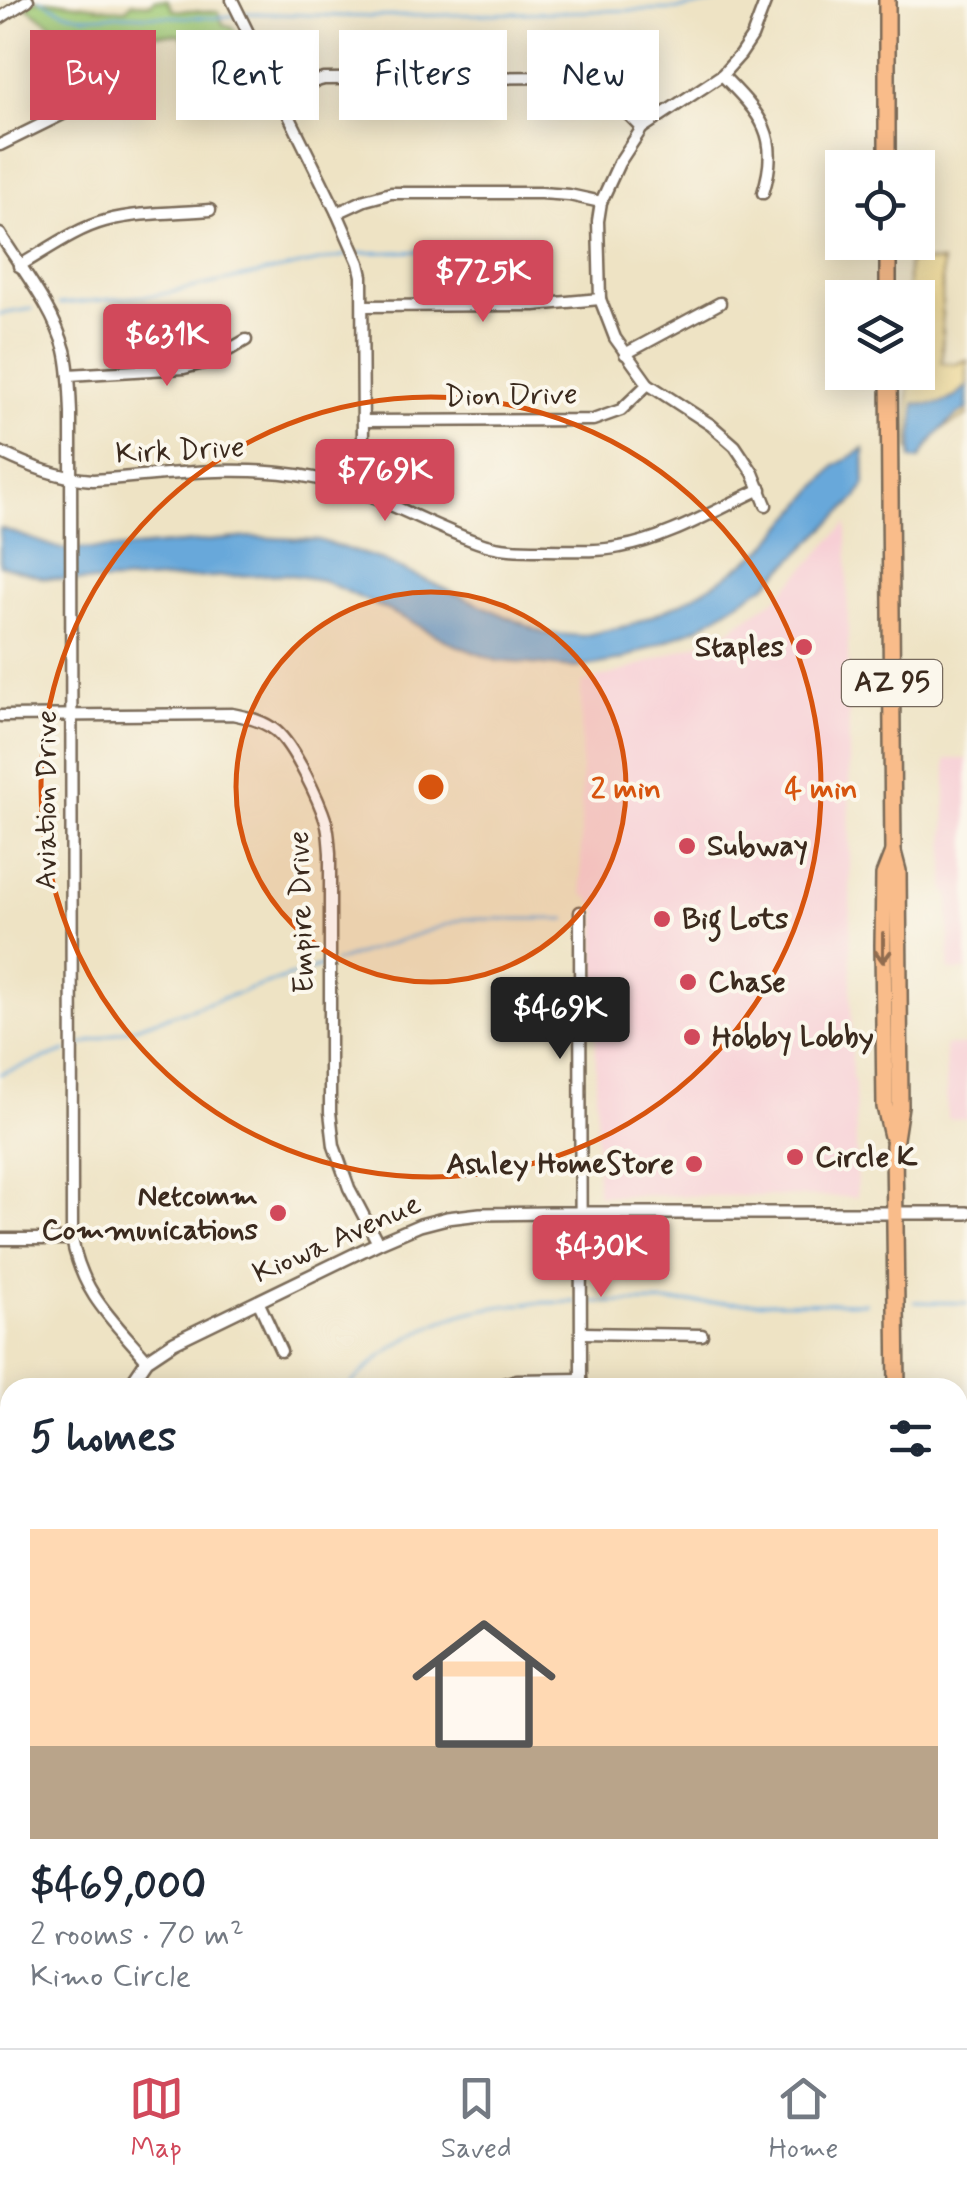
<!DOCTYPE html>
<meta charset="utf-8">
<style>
:root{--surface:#fff;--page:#f6f6f7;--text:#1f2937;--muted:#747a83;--line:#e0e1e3;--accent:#d1495b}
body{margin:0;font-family:Mynerve,sans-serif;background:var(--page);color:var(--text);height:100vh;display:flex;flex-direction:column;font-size:38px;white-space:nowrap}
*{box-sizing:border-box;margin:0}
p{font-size:32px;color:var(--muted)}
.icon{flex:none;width:55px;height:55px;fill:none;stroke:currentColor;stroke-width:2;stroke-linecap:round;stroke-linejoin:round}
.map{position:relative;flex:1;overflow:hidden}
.side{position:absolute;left:0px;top:1378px;width:968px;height:672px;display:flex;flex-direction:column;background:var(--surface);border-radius:30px 30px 0 0;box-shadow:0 5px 25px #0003}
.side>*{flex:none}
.hud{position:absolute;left:30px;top:30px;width:908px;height:90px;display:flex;gap:20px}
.tools{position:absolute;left:825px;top:150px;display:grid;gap:20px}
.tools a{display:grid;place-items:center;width:110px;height:110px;border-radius:0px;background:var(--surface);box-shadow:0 5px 25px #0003;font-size:50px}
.price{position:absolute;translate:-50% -85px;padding:0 22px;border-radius:10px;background:var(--accent);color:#fff;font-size:32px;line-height:65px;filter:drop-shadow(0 2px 5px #0008)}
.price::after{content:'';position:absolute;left:50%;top:60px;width:30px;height:22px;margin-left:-15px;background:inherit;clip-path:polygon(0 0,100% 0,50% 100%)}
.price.current{background:#222;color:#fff}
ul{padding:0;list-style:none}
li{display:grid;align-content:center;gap:20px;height:530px;padding:0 30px}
li span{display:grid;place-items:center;height:310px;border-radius:0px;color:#555}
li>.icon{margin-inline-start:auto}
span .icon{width:180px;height:180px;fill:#fffc;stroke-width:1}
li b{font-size:42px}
h2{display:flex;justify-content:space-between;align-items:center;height:120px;padding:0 30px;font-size:42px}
.pill{padding:0 35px;border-radius:0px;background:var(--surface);box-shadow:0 5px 25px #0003;font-size:35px;line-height:90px}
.pill.current{background:var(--accent);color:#fff}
.menu{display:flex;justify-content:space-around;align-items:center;height:140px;border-top:2px solid var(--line);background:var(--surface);font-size:28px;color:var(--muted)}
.menu a{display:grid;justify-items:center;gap:5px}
.menu .current{color:var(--accent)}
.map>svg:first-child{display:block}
</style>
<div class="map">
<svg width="967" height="2048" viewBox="0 0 967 2048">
<rect width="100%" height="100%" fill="#fbf7ec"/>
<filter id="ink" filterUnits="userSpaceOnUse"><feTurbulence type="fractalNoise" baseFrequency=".01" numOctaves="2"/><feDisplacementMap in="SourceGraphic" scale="20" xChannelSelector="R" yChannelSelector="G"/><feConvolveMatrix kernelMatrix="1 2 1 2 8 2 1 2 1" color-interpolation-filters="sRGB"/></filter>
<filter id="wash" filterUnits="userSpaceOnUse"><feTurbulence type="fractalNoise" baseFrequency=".0048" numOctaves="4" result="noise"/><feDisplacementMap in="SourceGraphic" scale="40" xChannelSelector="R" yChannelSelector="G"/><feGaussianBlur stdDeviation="2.25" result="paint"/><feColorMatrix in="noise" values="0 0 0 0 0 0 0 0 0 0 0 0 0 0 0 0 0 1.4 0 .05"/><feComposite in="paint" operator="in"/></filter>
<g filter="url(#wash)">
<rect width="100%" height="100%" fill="#eee3c4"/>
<g fill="#f7cfd5">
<polygon points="847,523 852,1076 855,1084 857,1197 597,1195 595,960 598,905 593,905 591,899 584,895 581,882 581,683 630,669 723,634 779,596"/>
<polygon points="946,759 967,759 967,971 949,971 949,893 945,893"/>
<polygon points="945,1045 967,1045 967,1119 947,1119"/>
<polygon points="10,1997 10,2040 342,2040 342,2048 0,2048 0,1998"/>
</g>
<rect fill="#d2bdc8" x="0" y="1454" width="10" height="104"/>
<path fill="#a0ca76" stroke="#6e7a4a" stroke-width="2.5" d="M35,0c30,0 59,9 91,9l6,-6 19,1 3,-4h13l6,10 45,2 5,12 11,5 6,11 -7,7 -36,18 -16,-30 -71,-1 -5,-4 -48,-2 -31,-21z"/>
<polygon fill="#eeda9e" stroke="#94825e" stroke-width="2.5" points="908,261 942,262 942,363 956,364 967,360 967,416 936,432 919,449 909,449 908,373 918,372 918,298 908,297"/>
<g fill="#67a8da" stroke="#51697c" stroke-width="2.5">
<path d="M967,386v23c-21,12 -35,30 -48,51l-8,-1 4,-56c23,4 35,0 52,-17z"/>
<polygon points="864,449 865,484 857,498 767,584 699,627 621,660 576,668 497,661 453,644 406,619 322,580 284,574 95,582 44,578 0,565 0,528 61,549 124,548 251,537 318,540 379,559 543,633 582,636 631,625 682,603 725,577 765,548 835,466"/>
</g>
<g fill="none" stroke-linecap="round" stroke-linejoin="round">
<g stroke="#67a8da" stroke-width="2.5">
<polyline points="41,0 64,12 85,17 123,15 214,18 237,15"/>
<polyline points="245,13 370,17 640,10 680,9 733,0"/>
<polyline points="359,253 433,251"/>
<polyline points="59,304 158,295 352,254"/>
<polyline points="0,314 32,309"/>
<polyline points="335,962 463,919 566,919"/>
<polyline points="74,1047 327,964"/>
<polyline points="0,1074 66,1051"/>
<polyline points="583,1302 866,1303"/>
<polyline points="915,1302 967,1303"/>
<path d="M347,1388c12,-11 23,-23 35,-32 61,-47 119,-54 193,-54"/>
<polyline points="0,1435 10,1435"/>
<polyline points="0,1933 10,1938"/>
</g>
</g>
</g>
<g filter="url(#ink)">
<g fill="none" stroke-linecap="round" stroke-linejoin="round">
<defs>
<g id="minor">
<polyline points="232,0 337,213 359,263 362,276 363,446 352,488"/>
<polyline points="0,18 28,0"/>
<path d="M722,75c39,40 59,60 41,118"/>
<path d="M279,98l23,-13 22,-6 244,-2c37,12 47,24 74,51"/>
<polyline points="0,145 126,83 145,81"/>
<polyline points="337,213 365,200 391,193 541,193 569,195 601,202"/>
<path d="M0,234c23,37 53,74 65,116 5,21 5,42 6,63l1,826c11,56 39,79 75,121"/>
<path d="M19,266c28,-16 56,-37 86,-45 34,-9 71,-8 105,-11"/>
<polyline points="363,306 534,305 600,299"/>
<polyline points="625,354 720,303"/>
<polyline points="69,375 184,368 208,362 246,340"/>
<polyline points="363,421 593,420 621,410 648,384"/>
<path d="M0,452c31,15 59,26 93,28 72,-5 149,-17 221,-2 58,13 107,44 163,64 21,8 44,8 67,8 26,0 51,2 76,-3 48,-8 97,-38 141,-58"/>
<polyline points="766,505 753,473 735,446 711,425 648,384 615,338 600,299 598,221 601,202 619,163 642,128 722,75 740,55 752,37 766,0"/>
<path d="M0,716l232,-2c16,3 32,7 44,17 18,15 43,69 50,91 3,10 3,21 4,31v259l4,34 15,42 29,55"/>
<polyline points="580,912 581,1388"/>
<polyline points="0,1239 72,1239"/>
<polyline points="258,1301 281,1351"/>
<polyline points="582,1333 702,1335"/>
<polyline points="490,1388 517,1380 581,1379"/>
<polyline points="0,1568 10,1568"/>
<polyline points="0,1961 10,1953"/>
<polyline points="590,2040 590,2048"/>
<polyline points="856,2040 856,2048"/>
</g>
<g id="tertiary">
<polyline points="128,1388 147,1360 174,1342 378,1243 420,1225 447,1218 480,1214 550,1213 967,1213"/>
<polyline points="353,2040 353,2048"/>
</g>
<g id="trunk">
<polyline points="887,0 887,168"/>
<polyline points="888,242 888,298"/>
<polyline points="889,372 893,852 898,871 900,1106 894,1145 897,1388"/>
<polyline points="892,1136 885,1107 883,945 884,875 893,852"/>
<polyline points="898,2040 898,2048"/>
</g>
</defs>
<use href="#minor" stroke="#7a6b58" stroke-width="15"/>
<use href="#tertiary" stroke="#7a6b58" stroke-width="16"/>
<use href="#trunk" stroke="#7a6b58" stroke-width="20"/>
<use href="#minor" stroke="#fff" stroke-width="10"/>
<use href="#tertiary" stroke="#fff" stroke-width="11"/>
<use href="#trunk" stroke="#f9bc8a" stroke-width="15"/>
</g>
<defs><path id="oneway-shaft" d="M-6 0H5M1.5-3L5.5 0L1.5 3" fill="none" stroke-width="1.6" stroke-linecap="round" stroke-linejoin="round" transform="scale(2.5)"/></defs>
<use stroke="#906c4f" href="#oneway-shaft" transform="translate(883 948) rotate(90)"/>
</g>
<circle cx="431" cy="787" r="195" fill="#d7540e" fill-opacity=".12"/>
<g fill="none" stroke="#d7540e" stroke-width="5">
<circle cx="431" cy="787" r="195"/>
<circle cx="431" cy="787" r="390"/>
</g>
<g fill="#d1495b" stroke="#fbf7ec" stroke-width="4">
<circle cx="804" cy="647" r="10"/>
<circle cx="687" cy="846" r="10"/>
<circle cx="662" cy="919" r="10"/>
<circle cx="688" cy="982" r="10"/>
<circle cx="692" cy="1037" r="10"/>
<circle cx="795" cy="1157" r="10"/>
<circle cx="694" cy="1164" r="10"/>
<circle cx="278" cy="1213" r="10"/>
</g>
<g text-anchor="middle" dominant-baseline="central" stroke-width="8" stroke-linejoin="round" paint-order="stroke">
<rect fill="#fbf7ec" stroke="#75685c" stroke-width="2.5" x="842" y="660" width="100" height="46" rx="8"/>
<g font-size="28" font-weight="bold" fill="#3b2a1e">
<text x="892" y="683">AZ 95</text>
</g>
<g font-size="30" fill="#3b2a1e" stroke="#fbf7ec">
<text transform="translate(511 396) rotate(-1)">Dion Drive</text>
<text transform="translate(180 451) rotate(-3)">Kirk Drive</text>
<text transform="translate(46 800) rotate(-90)">Aviation Drive</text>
<text transform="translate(302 912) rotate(-92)">Empire Drive</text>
<text transform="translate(337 1239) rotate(-24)">Kiowa Avenue</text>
</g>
<g font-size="30" font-weight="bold" fill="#3b2a1e" stroke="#fbf7ec" text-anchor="start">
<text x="784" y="647" text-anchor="end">Staples</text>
<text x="707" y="846">Subway</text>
<text x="682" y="919">Big Lots</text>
<text x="708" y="982">Chase</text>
<text x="712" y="1037">Hobby Lobby</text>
<text x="815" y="1157">Circle K</text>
<text x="674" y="1164" text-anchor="end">Ashley HomeStore</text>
<text x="258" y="1196" text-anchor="end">Netcomm<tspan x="258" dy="34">Communications</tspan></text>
</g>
</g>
<circle cx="431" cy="787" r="15" fill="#d7540e" stroke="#fbf7ec" stroke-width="5"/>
<g font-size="30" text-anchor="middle" font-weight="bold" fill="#d7540e" stroke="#fbf7ec" stroke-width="8" stroke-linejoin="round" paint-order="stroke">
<text x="626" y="798">2 min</text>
<text x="821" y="798">4 min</text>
</g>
</svg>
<div class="tools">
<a><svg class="icon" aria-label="locate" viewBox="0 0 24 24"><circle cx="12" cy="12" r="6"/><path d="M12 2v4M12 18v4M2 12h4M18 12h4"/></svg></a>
<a><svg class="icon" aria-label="layers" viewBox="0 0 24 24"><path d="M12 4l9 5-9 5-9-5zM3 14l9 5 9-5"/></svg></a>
</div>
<b class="price" style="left:483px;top:325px">$725K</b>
<b class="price" style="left:167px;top:389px">$631K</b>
<b class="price" style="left:385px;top:524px">$769K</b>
<b class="price current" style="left:560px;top:1062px">$469K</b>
<b class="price" style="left:601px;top:1300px">$430K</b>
<div class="hud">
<a class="pill current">Buy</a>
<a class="pill">Rent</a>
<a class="pill">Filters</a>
<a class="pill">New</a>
</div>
<section class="side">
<h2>5 homes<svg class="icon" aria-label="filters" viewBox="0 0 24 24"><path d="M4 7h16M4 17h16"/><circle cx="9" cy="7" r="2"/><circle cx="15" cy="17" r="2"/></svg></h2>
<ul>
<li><span style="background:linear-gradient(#ffd9b3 70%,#b9a48a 0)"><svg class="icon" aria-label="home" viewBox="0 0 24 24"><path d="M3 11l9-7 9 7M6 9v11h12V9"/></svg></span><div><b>$469,000</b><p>2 rooms · 70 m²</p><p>Kimo Circle</p></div></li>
</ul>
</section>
</div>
<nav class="menu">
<a class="current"><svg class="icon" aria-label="map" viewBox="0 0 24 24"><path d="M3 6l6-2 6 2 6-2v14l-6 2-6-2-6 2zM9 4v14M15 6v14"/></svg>Map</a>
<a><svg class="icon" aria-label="saved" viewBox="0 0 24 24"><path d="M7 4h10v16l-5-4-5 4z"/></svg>Saved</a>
<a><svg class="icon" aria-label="home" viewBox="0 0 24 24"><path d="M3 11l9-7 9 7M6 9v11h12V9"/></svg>Home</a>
</nav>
